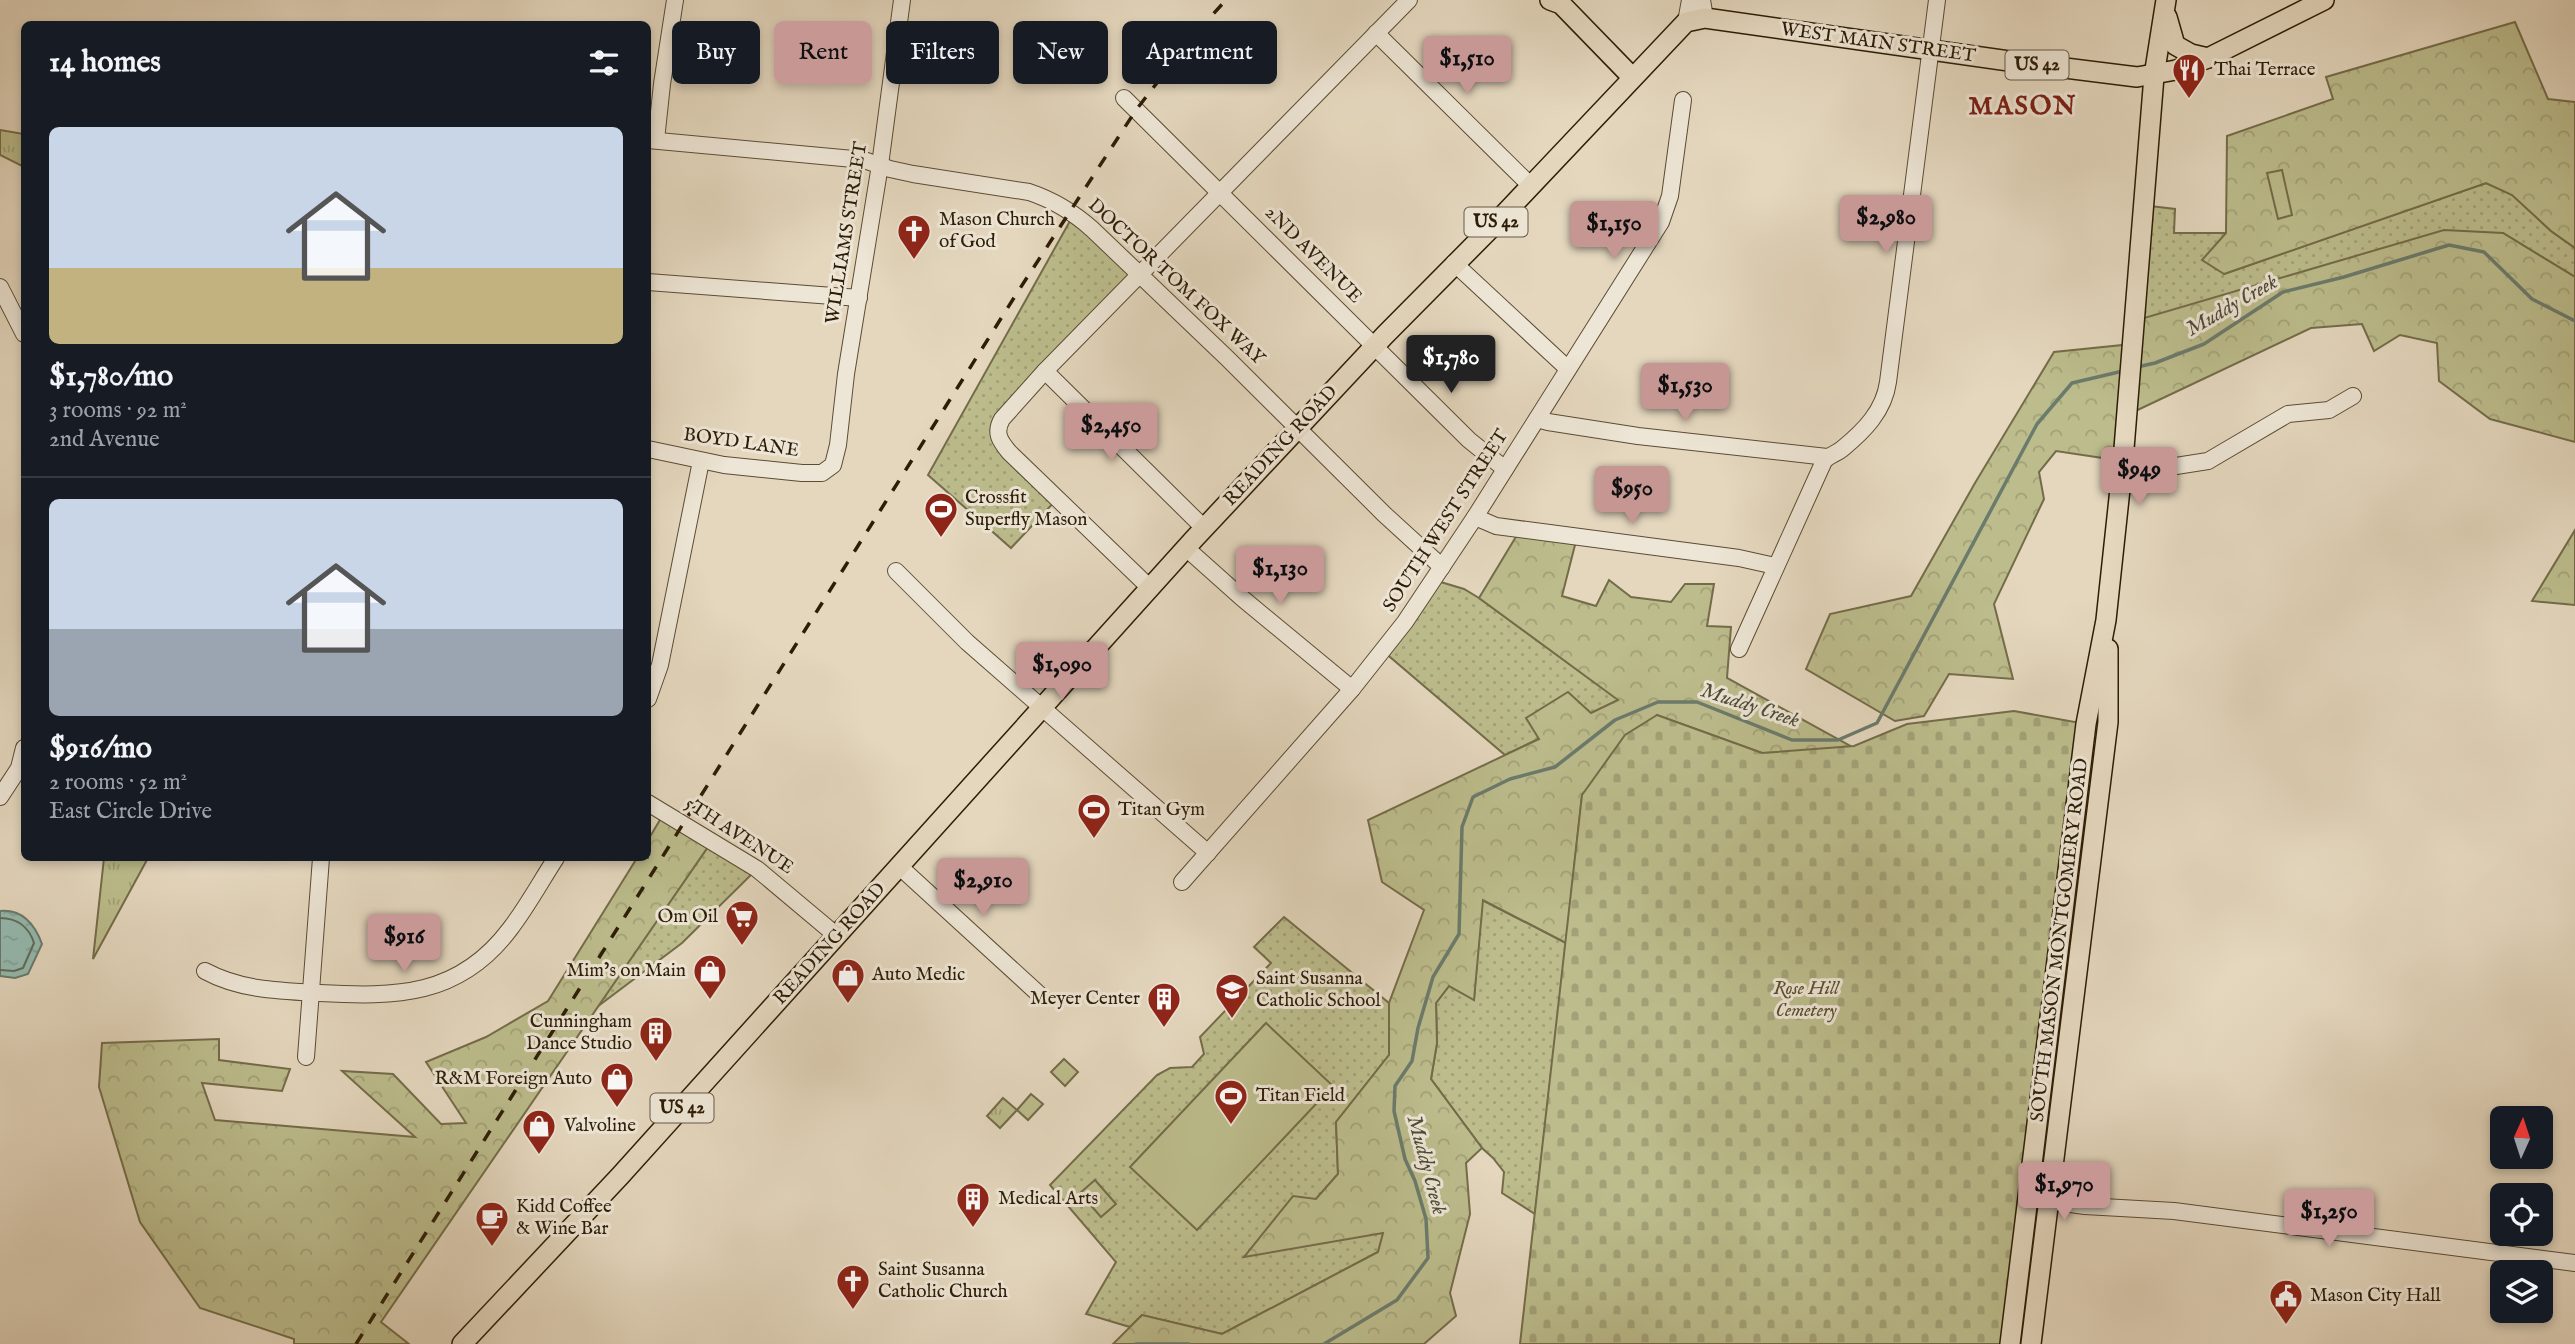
<!DOCTYPE html>
<meta charset="utf-8">
<style>
:root{--surface:#171b24;--page:#242831;--text:#f1f3f6;--muted:#9ea1a6;--line:#363941;--accent:#c59692}
body{margin:0;font-family:"IM FELL English",serif;background:var(--page);color:var(--text);height:100vh;display:flex;flex-direction:column;font-size:26px;white-space:nowrap}
*{box-sizing:border-box;margin:0}
p{font-size:23px;color:var(--muted)}
.icon{flex:none;width:38px;height:38px;fill:none;stroke:currentColor;stroke-width:2;stroke-linecap:round;stroke-linejoin:round}
.map{position:relative;flex:1;overflow:hidden}
.side{position:absolute;left:21px;top:21px;width:630px;height:840px;display:flex;flex-direction:column;background:var(--surface);border-radius:10px;box-shadow:0 4px 10px #0003}
.side>*{flex:none}
.hud{position:absolute;left:672px;top:21px;width:665px;height:63px;display:flex;gap:14px}
.needle{width:46px;rotate:3deg}
.controls{position:absolute;left:2490px;top:1106px;display:grid;gap:14px}
.controls a{display:grid;place-items:center;width:63px;height:63px;border-radius:10px;background:var(--surface);box-shadow:0 4px 10px #0003;font-size:35px}
.price{position:absolute;translate:-50% -60px;padding:0 16px;border-radius:7px;background:var(--accent);color:#111;font-size:23px;line-height:46px;filter:drop-shadow(0 2px 4px #0008)}
.price::after{content:'';position:absolute;left:50%;top:42px;width:21px;height:16px;margin-left:-10px;background:inherit;clip-path:polygon(0 0,100% 0,50% 100%)}
.price.active{background:#222;color:#fff}
ul{padding:0;list-style:none}
li{display:grid;align-content:center;gap:14px;height:371px;padding:0 28px}
li+li{border-top:2px solid var(--line)}
li span{display:grid;place-items:center;height:217px;border-radius:10px;color:#555}
li>.icon{margin-inline-start:auto}
span .icon{width:126px;height:126px;fill:#fffc;stroke-width:1}
li b{font-size:30px}
h2{display:flex;justify-content:space-between;align-items:center;height:84px;padding:0 28px;font-size:30px}
.tag{padding:0 24px;border-radius:10px;background:var(--surface);box-shadow:0 4px 10px #0003;font-size:24px;line-height:63px}
.tag.active{background:var(--accent);color:#111}
.map>svg:first-child{display:block}
</style>
<div class="map">
<svg width="2575" height="1344" viewBox="0 0 2575 1344">
<defs>
<pattern id="grass-dots" width="8" height="8" patternUnits="userSpaceOnUse" patternTransform="scale(1.75)"><rect width="8" height="8" fill="#bcbc8c"/><path d="M2 2h.1M6 6h.1" fill="none" stroke="#a2a177" stroke-width="1.8" stroke-linecap="round"/></pattern>
<pattern id="forest-crowns" width="20" height="18" patternUnits="userSpaceOnUse" patternTransform="scale(1.75)"><rect width="20" height="18" fill="#bcbc8c"/><path d="M2 6a3 3 0 1 1 6 0M12 15a3 3 0 1 1 6 0" fill="none" stroke="#a2a177"/></pattern>
<pattern id="cemetery-stones" width="16" height="16" patternUnits="userSpaceOnUse" patternTransform="scale(1.75)"><rect width="16" height="16" fill="#bcbc8c"/><path d="M2 7V4a2 2 0 0 1 4 0v3zM10 15v-3a2 2 0 0 1 4 0v3z" fill="#a2a177"/></pattern>
<pattern id="park-tufts" width="24" height="20" patternUnits="userSpaceOnUse" patternTransform="scale(1.75)"><rect width="24" height="20" fill="#bcbc8c"/><path d="M3 7l-1-3M5 7V3M7 7l1-3M15 17l-1-3M17 17v-4M19 17l1-3" fill="none" stroke="#a2a177"/></pattern>
<pattern id="water-ripples" width="26" height="14" patternUnits="userSpaceOnUse" patternTransform="scale(1.75)"><rect width="26" height="14" fill="#95bab0"/><path d="M2 4q2-2 4 0t4 0M15 11q2-2 4 0t4 0" fill="none" stroke="#819f96"/></pattern>
</defs>
<rect width="100%" height="100%" fill="#e4d7be"/>
<filter id="stains"><feTurbulence type="fractalNoise" baseFrequency=".00286" numOctaves="4"/><feColorMatrix values="0 0 0 0 .2 0 0 0 0 .09 0 0 0 0 .02 0 0 0 .5 -.17"/></filter>
<radialGradient id="worn" r=".72"><stop offset=".6" stop-color="#630" stop-opacity="0"/><stop offset="1" stop-color="#630" stop-opacity=".3"/></radialGradient>
<g fill="url(#grass-dots)" stroke="#746c49" stroke-width="2">
<polygon points="2486,183 2512,194 2551,231 2575,248 2575,277 2503,233 2134,321 2142,205 2175,209 2174,233 2226,233 2224,274"/>
<polygon points="1070,221 1140,274 997,430 1058,498 1011,548 928,475"/>
<polygon points="1434,580 1464,589 1479,598 1619,700 1505,755 1383,651"/>
<polygon points="712,841 757,869 682,943 597,1007"/>
<polygon points="1482,900 1566,943 1535,1214 1502,1193 1504,1172 1493,1158 1482,1148 1431,1079 1437,1043 1436,1003 1449,986 1474,999"/>
<polygon points="1284,917 1389,1003 1389,1055 1336,1122 1338,1174 1316,1199 1245,1256 1384,1232 1378,1252 1222,1334 1142,1315 1130,1327 1086,1314 1116,1262 1050,1185 1157,1075 1170,1068 1192,1067 1204,1054 1200,1037 1271,963 1254,947"/>
</g>
<g fill="url(#forest-crowns)" stroke="#746c49" stroke-width="2">
<polygon points="2515,22 2548,99 2575,102 2575,248 2551,231 2512,195 2486,183 2224,274 2202,260 2226,233 2227,136 2333,99 2326,77"/>
<polygon points="2444,230 2503,233 2575,277 2575,442 2490,419 2439,381 2437,343 2400,335 2374,351 2362,324 2311,328 2127,415 2123,461 2056,451 2039,472 2044,499 1994,604 2013,679 1949,674 1924,716 1895,721 1806,669 1830,614 1911,596 1975,483 2054,352 2132,344 2134,321"/>
<polygon points="1520,530 1577,537 1562,596 1596,606 1609,580 1631,597 1671,602 1685,584 1714,584 1707,626 1731,627 1727,678 1858,750 1762,753 1657,715 1582,795 1566,943 1483,900 1474,1000 1449,986 1436,1003 1437,1043 1431,1079 1482,1148 1466,1163 1470,1214 1450,1293 1456,1316 1424,1344 1113,1344 1142,1315 1222,1334 1378,1252 1383,1233 1244,1257 1293,1196 1316,1199 1338,1174 1336,1122 1389,1055 1389,1003 1424,910 1382,882 1368,820 1539,739 1526,718 1568,692 1591,713 1618,700 1479,598"/>
<polygon points="2575,530 2575,605 2532,601"/>
<polygon points="664,813 712,841 381,1322 409,1344 294,1344 294,1339 200,1308 140,1222 99,1087 102,1043 219,1039 219,1060 290,1069 282,1091 202,1083 215,1120 415,1137 342,1071 393,1074 441,1124 466,1123 426,1062 486,1037 548,1001 637,858 648,858 648,840"/>
</g>
<polygon fill="url(#cemetery-stones)" stroke="#746c49" stroke-width="2" points="2014,711 2086,724 2010,1344 1520,1344 1582,795 1625,735 1657,715 1762,753 1854,746 1907,724"/>
<g fill="url(#park-tufts)" stroke="#746c49" stroke-width="2">
<polygon points="0,130 24,134 24,167 0,155"/>
<polygon points="104,858 148,858 93,959"/>
<polygon points="1003,1098 1017,1110 1000,1128 987,1116"/>
<polygon points="1095,1180 1116,1204 1101,1217 1080,1193"/>
</g>
<g fill="#bcbc8c" stroke="#746c49" stroke-width="2">
<polygon points="2282,170 2292,215 2278,219 2267,173"/>
<polygon points="1266,1023 1333,1086 1197,1230 1130,1167"/>
<polygon points="1064,1059 1078,1072 1065,1086 1051,1072"/>
<polygon points="1031,1094 1043,1104 1028,1120 1017,1110"/>
</g>
<path fill="url(#water-ripples)" stroke="#6b7b6c" stroke-width="2" d="M0,911c22,-2 35,14 42,33l-14,30 -13,4 -15,-2z"/>
<g fill="none" stroke-linecap="round" stroke-linejoin="round">
<path stroke="#616c5b" stroke-width="2" d="M0,918c17,0 29,9 34,25l-11,25 -9,3 -14,-1"/>
<g stroke="#6b7b6c" stroke-width="3.5">
<polyline points="2137,367 2155,363 2204,344 2283,292 2344,277 2449,245 2484,252 2532,299 2575,321"/>
<polyline points="1136,1344 1189,1344"/>
<polyline points="1324,1344 1397,1300 1428,1258 1426,1219 1415,1181 1405,1159 1394,1111 1395,1086 1412,1061 1418,1028 1433,977 1459,934 1462,827 1473,797 1510,779 1555,767 1615,720 1658,702 1697,702 1792,740 1838,740 1877,723 2037,424 2072,383 2123,371"/>
</g>
<defs>
<g id="minor">
<polyline points="1702,0 1705,18"/>
<polyline points="1686,22 1690,0"/>
<polyline points="1376,33 1530,185"/>
<polyline points="1124,98 1469,440 1505,469"/>
<path d="M648,140l216,20 26,9 23,5 116,18c24,8 44,20 63,37l135,129 157,156 58,53"/>
<polyline points="656,140 662,84 675,0"/>
<polyline points="1454,263 1568,369"/>
<polyline points="648,282 859,298"/>
<polyline points="0,287 24,334"/>
<polyline points="1045,371 1204,528"/>
<polyline points="1537,419 1548,422 1638,436 1827,457"/>
<polyline points="648,449 724,465 802,473 822,473 833,465 838,445 846,374 880,165 902,0"/>
<polyline points="2123,461 2176,466 2208,461 2288,414 2329,410 2353,396"/>
<polyline points="1475,517 1496,526 1739,558 1775,566"/>
<polyline points="1186,548 1242,598 1352,689"/>
<polyline points="896,571 967,642 1208,853"/>
<path d="M1150,588l-141,-136c-9,-11 -15,-19 -7,-33l43,-48 364,-371"/>
<path d="M1739,649l85,-188c5,-6 12,-7 18,-12 22,-18 42,-38 46,-67l49,-382"/>
<polyline points="648,699 660,665 701,461"/>
<polyline points="0,797 19,768 24,748"/>
<polyline points="648,803 757,869 837,936"/>
<polyline points="900,867 1042,997"/>
<polyline points="1182,882 1352,689 1405,622 1475,517 1661,222 1670,196 1683,100"/>
<path d="M205,971c35,19 74,20 114,22 77,4 140,4 191,-64 17,-22 31,-48 46,-71"/>
<polyline points="306,1057 321,858"/>
<polyline points="2028,1198 2085,1206 2174,1211 2575,1263"/>
</g>
<g id="major">
<polyline points="1550,0 1561,4 1632,77"/>
<polyline points="2167,17 2175,45 2191,54 2208,58"/>
<polyline points="462,1344 620,1176 1194,539 1385,335 1491,228 1686,22 1705,18 2009,61 2137,77 2176,70 2208,58 2324,0"/>
<polyline points="2010,1344 2086,724 2106,620 2123,461 2154,76 2166,0"/>
<polyline points="2031,1344 2108,722 2108,649"/>
</g>
</defs>
<use href="#minor" stroke="#5b4c34" stroke-width="18"/>
<use href="#major" stroke="#2d1d06" stroke-width="22"/>
<use href="#minor" stroke="#ede5d5" stroke-width="16"/>
<use href="#major" stroke="#e4d7be" stroke-width="19"/>
<polyline stroke="#2d1d06" stroke-width="3.5" stroke-dasharray="12 12" stroke-linecap="butt" points="356,1344 1017,293 1136,110 1193,36 1226,0"/>
</g>
<defs>
<symbol id="restaurant-pin" viewBox="-11 -11 22 30"><path d="M0 17L-7.5 6A9.5 9.5 0 1 1 7.5 6Z" fill="#8f2418" stroke="#ede5d5"/><path d="M-5-6h1v4h1v-4h1v4h1v-4h1v5L-1.5 .5V6h-2V.5L-5-1ZM5-6V6H3V1.5H1.5Q1.5-4 5-6Z" fill="#fff"/></symbol>
<symbol id="church-pin" viewBox="-11 -11 22 30"><path d="M0 17L-7.5 6A9.5 9.5 0 1 1 7.5 6Z" fill="#8f2418" stroke="#ede5d5"/><path d="M-1.2-6h2.4v3.5h3.3v2.4h-3.3V6h-2.4V-.1h-3.3v-2.4h3.3Z" fill="#fff"/></symbol>
<symbol id="stadium-pin" viewBox="-11 -11 22 30"><path d="M0 17L-7.5 6A9.5 9.5 0 1 1 7.5 6Z" fill="#8f2418" stroke="#ede5d5"/><path d="M0-5a6.5 5 0 1 0 0 10a6.5 5 0 1 0 0-10ZM-3.5-1.8h7v3.6h-7Z" fill="#fff"/></symbol>
<symbol id="supermarket-pin" viewBox="-11 -11 22 30"><path d="M0 17L-7.5 6A9.5 9.5 0 1 1 7.5 6Z" fill="#8f2418" stroke="#ede5d5"/><path d="M-6-5.5h2.5l.6 2H6L4.5 2H-2.5L-4.4-4H-6ZM-1.5 3.2a1.3 1.3 0 1 0 .1 0ZM3 3.2a1.3 1.3 0 1 0 .1 0Z" fill="#fff"/></symbol>
<symbol id="shop-pin" viewBox="-11 -11 22 30"><path d="M0 17L-7.5 6A9.5 9.5 0 1 1 7.5 6Z" fill="#8f2418" stroke="#ede5d5"/><path d="M-5-2.5h2.3a2.7 3.5 0 0 1 5.4 0H5L5.5 6h-11ZM-1.5-2.5h3a1.5 2.3 0 0 0-3 0Z" fill="#fff"/></symbol>
<symbol id="school-pin" viewBox="-11 -11 22 30"><path d="M0 17L-7.5 6A9.5 9.5 0 1 1 7.5 6Z" fill="#8f2418" stroke="#ede5d5"/><path d="M0-5L7-2L0 1L-7-2ZM-4 1L0 2.5L4 1V4Q0 6-4 4Z" fill="#fff"/></symbol>
<symbol id="building-pin" viewBox="-11 -11 22 30"><path d="M0 17L-7.5 6A9.5 9.5 0 1 1 7.5 6Z" fill="#8f2418" stroke="#ede5d5"/><path d="M-4-6H4V6H1V3H-1V6H-4ZM-2.5-4.3h1.7v1.8h-1.7ZM.8-4.3h1.7v1.8H.8ZM-2.5-1h1.7V.8h-1.7ZM.8-1h1.7V.8H.8Z" fill="#fff"/></symbol>
<symbol id="cafe-pin" viewBox="-11 -11 22 30"><path d="M0 17L-7.5 6A9.5 9.5 0 1 1 7.5 6Z" fill="#8f2418" stroke="#ede5d5"/><path d="M-5.5-4.5H6V0H3Q3 3.5 0 3.5H-2.5Q-5.5 3.5-5.5 0ZM3-3.2v2h1.7v-2ZM-6 4.5H4V6H-6Z" fill="#fff"/></symbol>
<symbol id="civic-pin" viewBox="-11 -11 22 30"><path d="M0 17L-7.5 6A9.5 9.5 0 1 1 7.5 6Z" fill="#8f2418" stroke="#ede5d5"/><path d="M-.6-6.5H3V-4.5H.6V-3L4-1V1h2V6H-6V1h2V-1L-.6-3ZM-1.2 2.5V6h2.4V2.5Z" fill="#fff"/></symbol>
</defs>
<g fill-rule="evenodd">
<use href="#restaurant-pin" x="2170" y="51" width="38" height="52"/>
<use href="#church-pin" x="895" y="212" width="38" height="52"/>
<use href="#stadium-pin" x="922" y="490" width="38" height="52"/>
<use href="#stadium-pin" x="1075" y="791" width="38" height="52"/>
<use href="#supermarket-pin" x="723" y="898" width="38" height="52"/>
<use href="#shop-pin" x="691" y="952" width="38" height="52"/>
<use href="#shop-pin" x="829" y="956" width="38" height="52"/>
<use href="#school-pin" x="1213" y="971" width="38" height="52"/>
<use href="#building-pin" x="1145" y="980" width="38" height="52"/>
<use href="#building-pin" x="637" y="1014" width="38" height="52"/>
<use href="#shop-pin" x="598" y="1060" width="38" height="52"/>
<use href="#stadium-pin" x="1212" y="1077" width="38" height="52"/>
<use href="#shop-pin" x="520" y="1107" width="38" height="52"/>
<use href="#building-pin" x="954" y="1180" width="38" height="52"/>
<use href="#cafe-pin" x="473" y="1199" width="38" height="52"/>
<use href="#church-pin" x="834" y="1262" width="38" height="52"/>
<use href="#civic-pin" x="2267" y="1277" width="38" height="52"/>
</g>
<g text-anchor="middle" dominant-baseline="central" stroke-width="6" stroke-linejoin="round" paint-order="stroke">
<g fill="#ede5d5" stroke="#675944" stroke-width="2">
<rect x="2005.5" y="50.5" width="63" height="29" rx="5"/>
<rect x="1464.5" y="207.5" width="63" height="29" rx="5"/>
<rect x="650.5" y="1093.5" width="63" height="29" rx="5"/>
</g>
<g font-size="18" font-weight="bold" fill="#2d1d06">
<text x="2037" y="65">US 42</text>
<text x="1496" y="222">US 42</text>
<text x="682" y="1108">US 42</text>
</g>
<g font-size="19" fill="#2d1d06" stroke="#ede5d5">
<text transform="translate(1878 43) rotate(8)">WEST MAIN STREET</text>
<text transform="translate(847 233) rotate(-81)">WILLIAMS STREET</text>
<text transform="translate(1313 255) rotate(45)">2ND AVENUE</text>
<text transform="translate(1176 282) rotate(43)">DOCTOR TOM FOX WAY</text>
<text transform="translate(741 443) rotate(8)">BOYD LANE</text>
<text transform="translate(1281 446) rotate(-47)">READING ROAD</text>
<text transform="translate(1446 521) rotate(-57)">SOUTH WEST STREET</text>
<text transform="translate(739 836) rotate(33)">5TH AVENUE</text>
<text transform="translate(2060 940) rotate(-83)">SOUTH MASON MONTGOMERY ROAD</text>
<text transform="translate(830 944) rotate(-48)">READING ROAD</text>
</g>
<g font-size="19" fill="#2d1d06" stroke="#ede5d5" text-anchor="start">
<text x="2214" y="70">Thai Terrace</text>
<text x="939" y="220">Mason Church<tspan x="939" dy="22">of God</tspan></text>
<text x="965" y="498">Crossfit<tspan x="965" dy="22">Superfly Mason</tspan></text>
<text x="1118" y="810">Titan Gym</text>
<text x="718" y="917" text-anchor="end">Om Oil</text>
<text x="686" y="971" text-anchor="end">Mim’s on Main</text>
<text x="872" y="975">Auto Medic</text>
<text x="1256" y="979">Saint Susanna<tspan x="1256" dy="22">Catholic School</tspan></text>
<text x="1140" y="999" text-anchor="end">Meyer Center</text>
<text x="632" y="1022" text-anchor="end">Cunningham<tspan x="632" dy="22">Dance Studio</tspan></text>
<text x="592" y="1079" text-anchor="end">R&amp;M Foreign Auto</text>
<text x="1256" y="1096">Titan Field</text>
<text x="564" y="1126">Valvoline</text>
<text x="998" y="1199">Medical Arts</text>
<text x="516" y="1207">Kidd Coffee<tspan x="516" dy="22">&amp; Wine Bar</tspan></text>
<text x="878" y="1270">Saint Susanna<tspan x="878" dy="22">Catholic Church</tspan></text>
<text x="2310" y="1296">Mason City Hall</text>
</g>
<g font-size="19" font-style="italic" fill="#584d2e" stroke="#ede5d5">
<text x="1806" y="989">Rose Hill<tspan x="1806" dy="22">Cemetery</tspan></text>
</g>
<g font-size="21" font-style="italic" fill="#4c4c39" stroke="#ede5d5">
<text transform="translate(2232 306) rotate(-30)">Muddy Creek</text>
<text transform="translate(1750 706) rotate(18)">Muddy Creek</text>
<text transform="translate(1426 1165) rotate(75)">Muddy Creek</text>
</g>
<g font-size="26" font-weight="bold" letter-spacing="2" fill="#7a1f14" stroke="#ede5d5">
<text x="2023" y="106">MASON</text>
</g>
</g>
<rect width="100%" height="100%" filter="url(#stains)"/>
<rect width="100%" height="100%" fill="url(#worn)"/>
</svg>
<div class="controls">
<a><svg class="needle" viewBox="-14 -14 28 28"><path d="M0-13l5 13h-10z" fill="#e53935"/><path d="M0 13l5-13h-10z" fill="#9ea1a6"/></svg></a>
<a><svg class="icon" aria-label="locate" viewBox="0 0 24 24"><circle cx="12" cy="12" r="6"/><path d="M12 2v4M12 18v4M2 12h4M18 12h4"/></svg></a>
<a><svg class="icon" aria-label="layers" viewBox="0 0 24 24"><path d="M12 4l9 5-9 5-9-5zM3 14l9 5 9-5"/></svg></a>
</div>
<b class="price" style="left:1467px;top:96px">$1,510</b>
<b class="price" style="left:1886px;top:255px">$2,980</b>
<b class="price" style="left:1614px;top:261px">$1,150</b>
<b class="price active" style="left:1451px;top:395px">$1,780</b>
<b class="price" style="left:1685px;top:423px">$1,530</b>
<b class="price" style="left:1111px;top:463px">$2,450</b>
<b class="price" style="left:2139px;top:507px">$949</b>
<b class="price" style="left:1632px;top:526px">$950</b>
<b class="price" style="left:1280px;top:606px">$1,130</b>
<b class="price" style="left:1062px;top:702px">$1,090</b>
<b class="price" style="left:983px;top:918px">$2,910</b>
<b class="price" style="left:404px;top:974px">$916</b>
<b class="price" style="left:2064px;top:1222px">$1,970</b>
<b class="price" style="left:2329px;top:1249px">$1,250</b>
<div class="hud">
<a class="tag">Buy</a>
<a class="tag active">Rent</a>
<a class="tag">Filters</a>
<a class="tag">New</a>
<a class="tag">Apartment</a>
</div>
<section class="side">
<h2>14 homes<svg class="icon" aria-label="filters" viewBox="0 0 24 24"><path d="M4 7h16M4 17h16"/><circle cx="9" cy="7" r="2"/><circle cx="15" cy="17" r="2"/></svg></h2>
<ul>
<li><span style="background:linear-gradient(#c9d6e8 65%,#c2b280 0)"><svg class="icon" aria-label="home" viewBox="0 0 24 24"><path d="M3 11l9-7 9 7M6 9v11h12V9"/></svg></span><div><b>$1,780/mo</b><p>3 rooms · 92 m²</p><p>2nd Avenue</p></div></li>
<li><span style="background:linear-gradient(#c9d6e8 60%,#9aa5b1 0)"><svg class="icon" aria-label="home" viewBox="0 0 24 24"><path d="M3 11l9-7 9 7M6 9v11h12V9"/></svg></span><div><b>$916/mo</b><p>2 rooms · 52 m²</p><p>East Circle Drive</p></div></li>
</ul>
</section>
</div>
